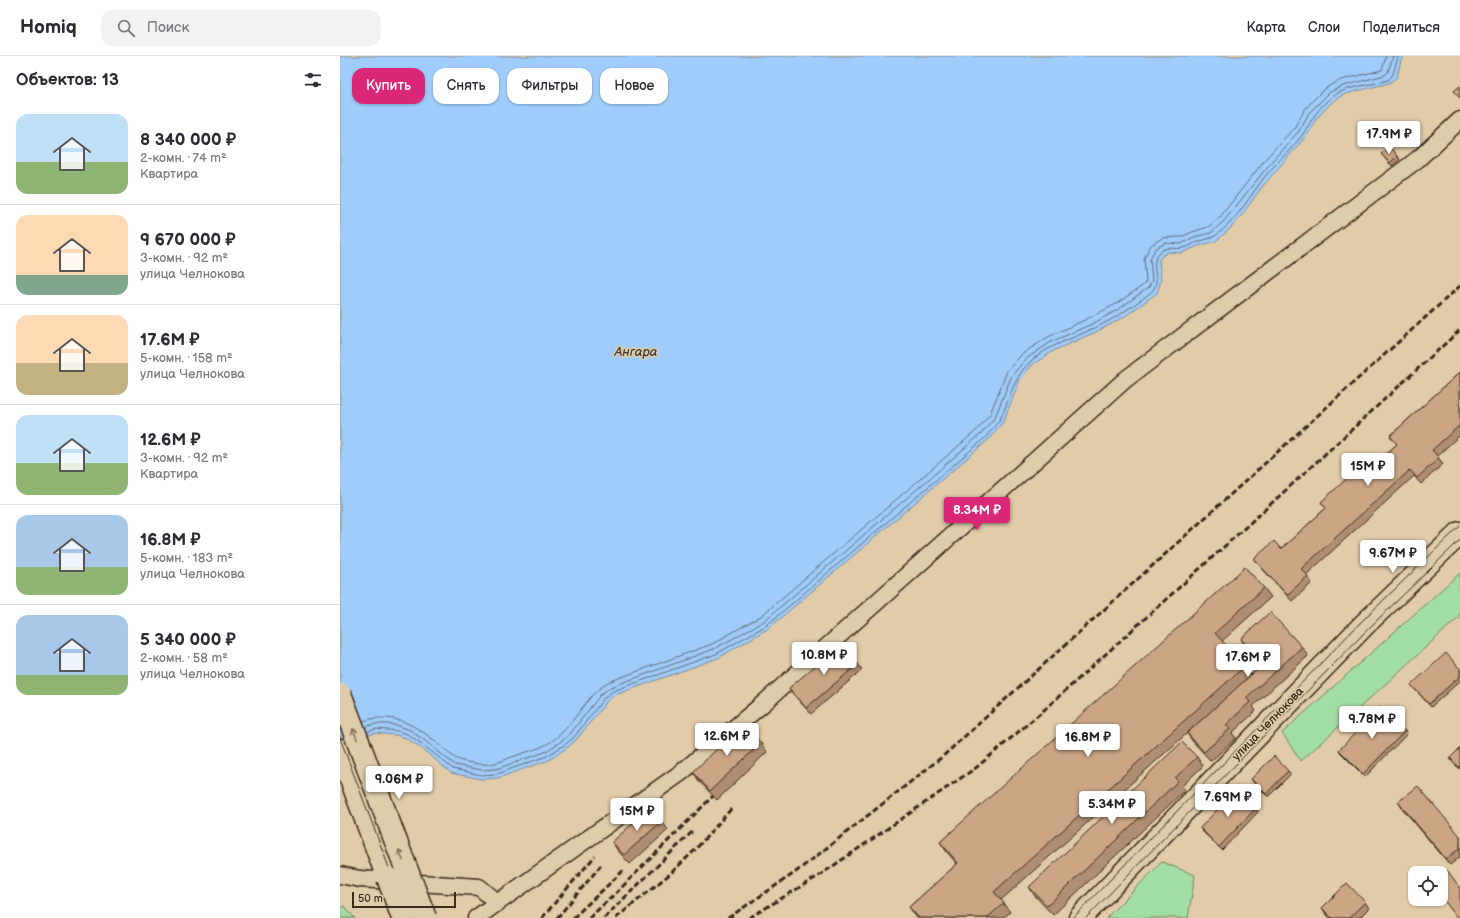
<!DOCTYPE html>
<html lang="ru">
<meta charset="utf-8">
<style>
:root{--surface:#fff;--page:#f2f2f3;--text:#2b2b33;--muted:#7c7c81;--line:#e1e1e2;--accent:#db2777}
body{margin:0;font-family:"Balsamiq Sans",sans-serif;background:var(--page);color:var(--text);height:100vh;display:flex;flex-direction:column;font-size:15px;white-space:nowrap}
*{box-sizing:border-box;margin:0}
p{font-size:13px;color:var(--muted)}
.icon{flex:none;width:22px;height:22px;fill:none;stroke:currentColor;stroke-width:2;stroke-linecap:round;stroke-linejoin:round}
.map{position:relative;flex:1;overflow:hidden}
.side{display:flex;flex-direction:column;background:var(--surface);width:340px}
.side>*{flex:none}
.hud{position:absolute;left:12px;top:12px;width:380px;height:36px;display:flex;gap:8px}
.fabs{position:absolute;left:1068px;top:810px;display:grid;gap:8px}
.fabs a{display:grid;place-items:center;width:40px;height:40px;border-radius:8px;background:var(--surface);box-shadow:0 1px 3px #0004;font-size:20px}
.scale{position:absolute;left:12px;bottom:10px;width:104px;box-sizing:border-box;padding-left:4px;border:2px solid #3b2a1e;border-top:0;font-size:11px;line-height:14px;white-space:nowrap;color:#3b2a1e;-webkit-text-stroke:3px #decdaa;paint-order:stroke}
.price{position:absolute;translate:-50% -34px;padding:0 9px;border-radius:4px;background:#fff;color:#222;font-size:13px;line-height:26px;filter:drop-shadow(0 1px 2px #0008)}
.price::after{content:'';position:absolute;left:50%;top:24px;width:12px;height:9px;margin-left:-6px;background:inherit;clip-path:polygon(0 0,100% 0,50% 100%)}
.price.on{background:var(--accent);color:#fff}
ul{padding:0;list-style:none}
li{display:flex;align-items:center;gap:12px;height:100px;padding:0 16px}
li+li{border-top:1px solid var(--line)}
li span{display:grid;place-items:center;flex:none;width:112px;height:80px;border-radius:12px;color:#555}
li>.icon{margin-inline-start:auto}
span .icon{width:48px;height:48px;fill:#fffc;stroke-width:1}
li b{font-size:17px}
h2{display:flex;justify-content:space-between;align-items:center;height:48px;padding:0 16px;font-size:17px}
.chip{padding:0 14px;border-radius:12px;background:var(--surface);box-shadow:0 1px 3px #0004;font-size:14px;line-height:36px}
.chip.on{background:var(--accent);color:#fff}
header{display:flex;align-items:center;gap:24px;box-sizing:border-box;height:56px;padding:0 20px;background:var(--surface);border-bottom:1px solid var(--line)}
header strong{font-size:19px}
nav{display:flex;gap:22px;margin-inline-start:auto;font-size:14px}
.search{width:280px;height:36px;background:var(--page);display:flex;align-items:center;gap:10px;box-sizing:border-box;padding:0 14px;border-radius:12px;color:var(--muted);font-size:15px}
main{display:flex;flex:1;min-height:0}
.map>svg:first-child{display:block}
</style>
<header>
<strong>Homiq</strong>
<div class="search"><svg class="icon" aria-label="search" viewBox="0 0 24 24"><circle cx="10" cy="10" r="6"/><path d="M15 15l6 6"/></svg>Поиск</div>
<nav><a>Карта</a><a>Слои</a><a>Поделиться</a></nav>
</header>
<main>
<section class="side">
<h2>Объектов: 13<svg class="icon" aria-label="filters" viewBox="0 0 24 24"><path d="M4 7h16M4 17h16"/><circle cx="9" cy="7" r="2"/><circle cx="15" cy="17" r="2"/></svg></h2>
<ul>
<li><span style="background:linear-gradient(#bfe0f5 60%,#8fb573 0)"><svg class="icon" aria-label="home" viewBox="0 0 24 24"><path d="M3 11l9-7 9 7M6 9v11h12V9"/></svg></span><div><b>8 340 000 ₽</b><p>2-комн. · 74 m²</p><p>Квартира</p></div></li>
<li><span style="background:linear-gradient(#ffd9b3 75%,#7fa58c 0)"><svg class="icon" aria-label="home" viewBox="0 0 24 24"><path d="M3 11l9-7 9 7M6 9v11h12V9"/></svg></span><div><b>9 670 000 ₽</b><p>3-комн. · 92 m²</p><p>улица Челнокова</p></div></li>
<li><span style="background:linear-gradient(#ffd9b3 60%,#c2b280 0)"><svg class="icon" aria-label="home" viewBox="0 0 24 24"><path d="M3 11l9-7 9 7M6 9v11h12V9"/></svg></span><div><b>17.6M ₽</b><p>5-комн. · 158 m²</p><p>улица Челнокова</p></div></li>
<li><span style="background:linear-gradient(#bfe0f5 60%,#8fb573 0)"><svg class="icon" aria-label="home" viewBox="0 0 24 24"><path d="M3 11l9-7 9 7M6 9v11h12V9"/></svg></span><div><b>12.6M ₽</b><p>3-комн. · 92 m²</p><p>Квартира</p></div></li>
<li><span style="background:linear-gradient(#a9c7e8 65%,#8fb573 0)"><svg class="icon" aria-label="home" viewBox="0 0 24 24"><path d="M3 11l9-7 9 7M6 9v11h12V9"/></svg></span><div><b>16.8M ₽</b><p>5-комн. · 183 m²</p><p>улица Челнокова</p></div></li>
<li><span style="background:linear-gradient(#a9c7e8 75%,#8fb573 0)"><svg class="icon" aria-label="home" viewBox="0 0 24 24"><path d="M3 11l9-7 9 7M6 9v11h12V9"/></svg></span><div><b>5 340 000 ₽</b><p>2-комн. · 58 m²</p><p>улица Челнокова</p></div></li>
</ul>
</section>
<div class="map">
<svg width="1120" height="862" viewBox="0 0 1120 862">
<rect width="100%" height="100%" fill="#e1cba8"/>
<filter id="ink" filterUnits="userSpaceOnUse"><feTurbulence type="fractalNoise" baseFrequency=".025" numOctaves="2"/><feDisplacementMap in="SourceGraphic" scale="8" xChannelSelector="R" yChannelSelector="G"/><feConvolveMatrix kernelMatrix="1 2 1 2 8 2 1 2 1" color-interpolation-filters="sRGB"/></filter>
<g filter="url(#ink)">
<g fill="#a1dda4" stroke="#6e8461">
<polygon points="1120,517 1120,560 961,705 942,677"/>
<polygon points="822,806 855,819 848,862 766,862"/>
<polygon points="4,850 15,862 0,862 0,852"/>
</g>
<polygon fill="#9fccfa" stroke="#778ba2" points="0,0 1064,0 1061,4 1057,21 1049,27 1005,38 996,43 990,48 976,63 966,80 922,131 901,160 891,172 876,185 858,190 842,197 828,196 822,200 819,204 821,224 817,237 784,261 758,275 715,294 692,309 680,324 663,366 648,384 429,572 378,602 275,639 268,644 236,684 228,691 209,704 158,722 141,723 111,717 80,691 66,682 56,679 35,677 0,689"/>
<g fill="none" stroke-linecap="round" stroke-linejoin="round">
<g stroke="#636b76" stroke-width="1">
<path d="M23,665c31,-10 54,5 77,24 6,5 12,12 19,15 11,3 26,6 36,3 8,-2 16,-6 23,-8 8,-3 16,-5 23,-8 31,-13 40,-48 67,-65l104,-38 49,-28 216,-186 13,-16 17,-43 15,-17 26,-17 43,-20 25,-13 26,-18 3,-3 1,-3 -2,-22 7,-13 11,-7 19,-1 11,-5 16,-5 12,-10 47,-60 27,-29 11,-19 15,-16 9,-7 12,-6 41,-10 4,-14"/>
<polyline points="25,671 35,668 48,668 59,670 70,674 84,684 115,709 142,714 156,713 205,696 223,684 230,678 261,638 271,631 374,593 424,565 641,378 655,361 672,319 686,303 711,286 754,267 779,253 809,231 812,224 810,203 815,193 825,187 841,188 854,181 871,177 884,165 932,105 959,75 969,57 990,36 1003,30 1045,19 1048,16 1053,0"/>
<path d="M27,676l9,-3 22,2 9,3 15,10 31,25 28,6 16,-1 50,-18 19,-12 8,-7 31,-40 8,-6 103,-37 51,-29 218,-187c5,-6 11,-13 15,-19 10,-19 13,-41 29,-56 17,-17 45,-25 66,-35 19,-9 37,-21 54,-34 16,-12 -2,-28 10,-41 7,-8 16,-3 25,-5 5,-1 9,-5 14,-6 5,-2 12,-3 17,-6 22,-15 35,-41 52,-62 12,-14 26,-26 36,-40 9,-14 16,-28 30,-38 16,-11 37,-10 55,-16 8,-6 6,-16 11,-24"/>
</g>
<defs>
<g id="street">
<polyline points="0,819 20,823 139,831 157,846"/>
<polyline points="136,862 342,716 425,646 786,323 1078,103 1120,64"/>
</g>
<g id="secondary">
<polyline points="0,694 48,822"/>
<polyline points="740,862 1025,568 1120,477"/>
</g>
</defs>
<use href="#street" stroke="#3b2a1e" stroke-width="19"/>
<use href="#secondary" stroke="#3b2a1e" stroke-width="25"/>
<use href="#street" stroke="#decdaa" stroke-width="16"/>
<use href="#secondary" stroke="#decdaa" stroke-width="22"/>
<g stroke="#3b2a1e" stroke-width="1">
<polyline points="0,653 79,862"/>
<polyline points="0,682 68,862"/>
<polyline points="733,862 1022,565 1120,470"/>
<polyline points="746,862 1029,572 1120,484"/>
</g>
<g stroke="#3b2a1e" stroke-width="3" stroke-dasharray="6 3" stroke-linecap="butt">
<polyline points="202,862 255,800"/>
<polyline points="217,862 262,808"/>
<polyline points="233,862 285,813"/>
<polyline points="249,862 277,836 373,740"/>
<polyline points="264,862 354,774"/>
<polyline points="276,862 331,817 354,795 391,753"/>
<polyline points="388,862 453,818 474,802 602,701 1120,230"/>
<polyline points="409,862 480,819 637,711 704,654 897,479 1120,274"/>
</g>
<defs>
<g id="secondary-bridge">
<polyline points="0,638 85,862"/>
<polyline points="48,822 63,862"/>
</g>
</defs>
<use href="#secondary-bridge" stroke="#3b2a1e" stroke-width="25" stroke-linecap="butt"/>
<use href="#secondary-bridge" stroke="#decdaa" stroke-width="22"/>
</g>
<g fill="#af8e72" stroke="#3b2a1e">
<polygon points="1041,98 1057,100 1060,103 1052,110"/>
<polygon points="1120,316 1120,379 1097,400 1103,408 1081,428 1074,420 966,519 972,527 952,545 919,509 914,503 941,493 986,452 981,446 1019,423 1057,388 1050,380"/>
<polygon points="924,532 931,541 882,585 905,610 911,619 922,609 907,592 901,583 962,591 968,600 913,650 916,655 892,677 896,682 871,705 853,686 847,677 883,645 661,844 670,856 663,862 577,862 569,851 617,808 606,795 600,786"/>
<polygon points="518,608 522,614 471,658 453,638 449,632"/>
<polygon points="1120,613 1120,625 1091,651 1071,629"/>
<polygon points="1065,675 1067,678 1025,721 1001,697 999,694"/>
<polygon points="421,687 427,696 377,744 359,725 353,716"/>
<polygon points="1120,692 1120,713 1114,708 1110,702"/>
<polygon points="857,701 863,710 842,730 845,734 713,859 695,840 689,831"/>
<polygon points="948,715 951,718 928,741 913,726 911,723"/>
<polygon points="1058,746 1120,780 1120,801 1110,809 1062,752"/>
<polygon points="916,752 918,756 882,794 862,775 860,772"/>
<polygon points="322,765 328,774 290,808 278,795 272,786"/>
<polygon points="1025,846 1029,852 1019,862 990,862 986,858 982,852"/>
</g>
<g fill="#cba584" stroke="#3b2a1e">
<polygon points="1120,30 1120,42 1114,35"/>
<polygon points="1049,90 1057,100 1050,107 1041,98"/>
<polygon points="1120,316 1120,369 1092,394 1099,402 1077,422 1070,414 961,513 968,520 947,539 914,503 934,485 941,493 986,452 981,446 1013,417 1019,423 1057,388 1050,380"/>
<polygon points="905,511 924,532 875,577 905,610 654,836 664,847 647,862 579,862 569,851 618,807 600,786"/>
<polygon points="930,556 962,591 906,642 910,646 886,669 890,673 864,696 847,677 923,608 901,583"/>
<polygon points="501,588 518,608 466,652 449,632"/>
<polygon points="1106,597 1120,613 1120,620 1089,648 1071,629"/>
<polygon points="1040,651 1065,675 1023,718 999,694"/>
<polygon points="403,668 421,687 370,735 353,716"/>
<polygon points="842,686 857,701 835,722 838,725 707,850 689,831"/>
<polygon points="1120,692 1120,712 1110,702"/>
<polygon points="934,700 948,715 926,738 911,723"/>
<polygon points="1078,730 1120,780 1120,792 1106,803 1058,746"/>
<polygon points="896,734 916,752 879,791 860,772"/>
<polygon points="310,752 322,765 284,799 272,786"/>
<polygon points="1107,814 1120,832 1120,862 1117,862 1101,840 1101,819"/>
<polygon points="1007,827 1025,846 1009,862 992,862 982,852"/>
</g>
<defs><path id="oneway-shaft" d="M-6 0H5M1.5-3L5.5 0L1.5 3" fill="none" stroke-width="1.6" stroke-linecap="round" stroke-linejoin="round"/></defs>
<g stroke="#84735d">
<use href="#oneway-shaft" transform="translate(15 678) rotate(-111)"/>
<use href="#oneway-shaft" transform="translate(61 799) rotate(-111)"/>
</g>
</g>
<g text-anchor="middle" dominant-baseline="central" stroke-width="3" stroke-linejoin="round" paint-order="stroke">
<g font-size="12" fill="#3b2a1e" stroke="#decdaa">
<text transform="translate(928 668) rotate(-46)">улица Челнокова</text>
</g>
<g font-size="13" font-style="italic" fill="#453a34" stroke="#decdaa">
<text x="296" y="296">Ангара</text>
</g>
</g>
</svg>
<div class="fabs">
<a><svg class="icon" aria-label="locate" viewBox="0 0 24 24"><circle cx="12" cy="12" r="6"/><path d="M12 2v4M12 18v4M2 12h4M18 12h4"/></svg></a>
</div>
<div class="scale">50 m</div>
<b class="price" style="left:1049px;top:99px">17.9M ₽</b>
<b class="price" style="left:1028px;top:431px">15M ₽</b>
<b class="price on" style="left:637px;top:475px">8.34M ₽</b>
<b class="price" style="left:1053px;top:518px">9.67M ₽</b>
<b class="price" style="left:484px;top:620px">10.8M ₽</b>
<b class="price" style="left:908px;top:622px">17.6M ₽</b>
<b class="price" style="left:1032px;top:684px">9.78M ₽</b>
<b class="price" style="left:387px;top:701px">12.6M ₽</b>
<b class="price" style="left:748px;top:702px">16.8M ₽</b>
<b class="price" style="left:59px;top:744px">9.06M ₽</b>
<b class="price" style="left:888px;top:762px">7.69M ₽</b>
<b class="price" style="left:772px;top:769px">5.34M ₽</b>
<b class="price" style="left:297px;top:776px">15M ₽</b>
<div class="hud">
<a class="chip on">Купить</a>
<a class="chip">Снять</a>
<a class="chip">Фильтры</a>
<a class="chip">Новое</a>
</div>
</div>
</main>
